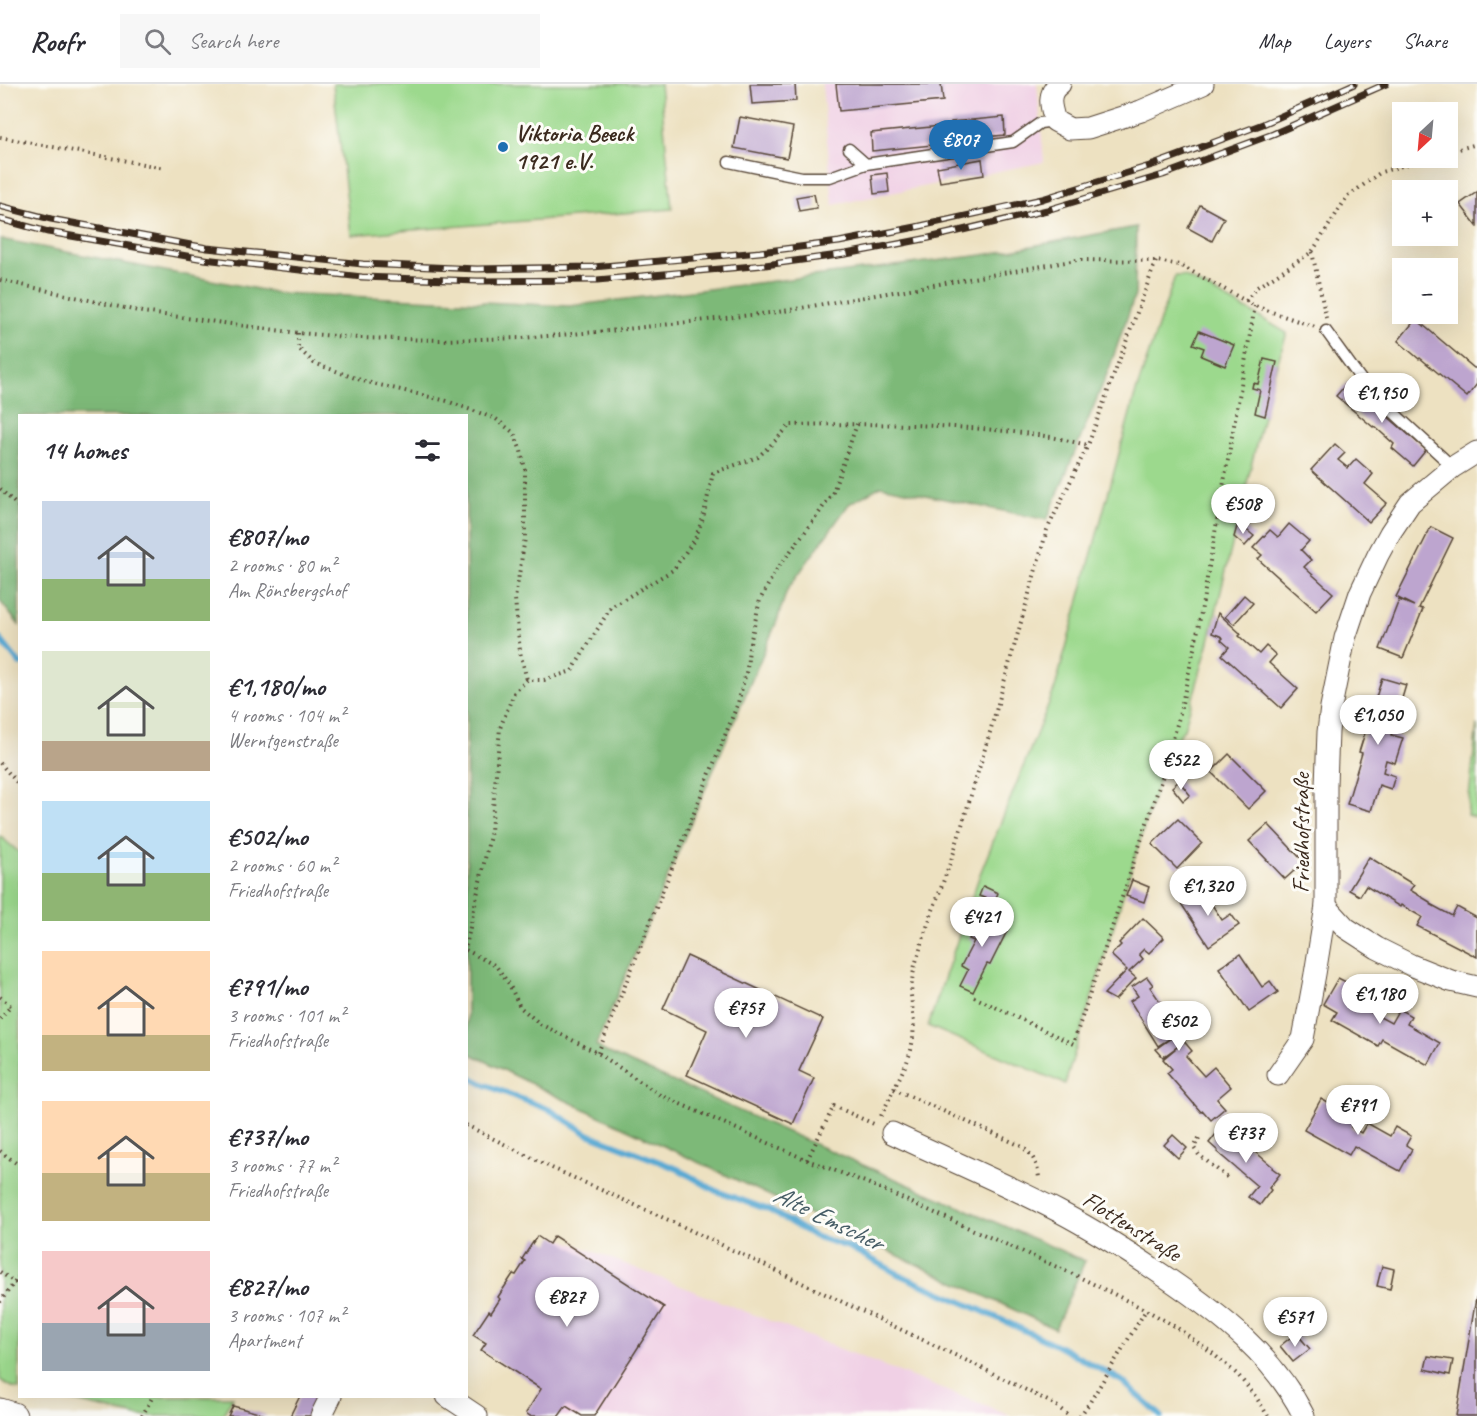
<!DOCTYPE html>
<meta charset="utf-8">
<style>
:root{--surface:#fff;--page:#f7f7f7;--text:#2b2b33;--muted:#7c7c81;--line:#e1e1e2;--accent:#1f6fb2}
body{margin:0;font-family:Caveat,sans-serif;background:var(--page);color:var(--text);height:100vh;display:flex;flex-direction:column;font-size:22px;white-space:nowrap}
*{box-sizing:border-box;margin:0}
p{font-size:20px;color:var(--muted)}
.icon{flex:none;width:33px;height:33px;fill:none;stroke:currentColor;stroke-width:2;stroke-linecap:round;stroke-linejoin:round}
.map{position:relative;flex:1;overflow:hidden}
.sheet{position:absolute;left:18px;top:330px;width:450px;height:984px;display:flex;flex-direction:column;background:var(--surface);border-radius:0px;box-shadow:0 6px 24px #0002}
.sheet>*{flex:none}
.needle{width:39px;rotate:206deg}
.controls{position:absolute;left:1392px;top:18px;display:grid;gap:12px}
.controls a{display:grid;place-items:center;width:66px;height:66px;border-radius:0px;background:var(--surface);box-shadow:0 6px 24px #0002;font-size:30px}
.price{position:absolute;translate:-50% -51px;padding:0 14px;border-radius:21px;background:#fff;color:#222;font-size:20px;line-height:39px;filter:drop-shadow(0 2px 3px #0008)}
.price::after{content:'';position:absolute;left:50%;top:36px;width:18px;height:14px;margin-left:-9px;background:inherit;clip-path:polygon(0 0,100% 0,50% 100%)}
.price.current{background:var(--accent);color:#fff}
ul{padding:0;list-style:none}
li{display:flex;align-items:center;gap:18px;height:150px;padding:0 24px}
li span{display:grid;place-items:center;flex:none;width:168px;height:120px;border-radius:0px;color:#555}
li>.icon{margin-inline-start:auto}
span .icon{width:72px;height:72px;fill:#fffc;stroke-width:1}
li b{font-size:26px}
h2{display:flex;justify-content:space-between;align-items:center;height:72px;padding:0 24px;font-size:26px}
header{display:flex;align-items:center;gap:36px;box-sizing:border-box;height:84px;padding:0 30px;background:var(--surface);border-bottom:2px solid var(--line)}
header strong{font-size:28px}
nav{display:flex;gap:33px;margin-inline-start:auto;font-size:21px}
.search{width:420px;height:54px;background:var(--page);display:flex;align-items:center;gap:15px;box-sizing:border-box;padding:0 21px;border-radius:0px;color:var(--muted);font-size:22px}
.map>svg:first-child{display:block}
</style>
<header>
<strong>Roofr</strong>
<div class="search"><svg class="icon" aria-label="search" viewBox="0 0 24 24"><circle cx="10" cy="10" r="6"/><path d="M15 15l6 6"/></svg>Search here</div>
<nav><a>Map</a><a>Layers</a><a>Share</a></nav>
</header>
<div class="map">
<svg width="1477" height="1332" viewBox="0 0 1477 1332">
<rect width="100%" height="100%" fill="#fdfcf7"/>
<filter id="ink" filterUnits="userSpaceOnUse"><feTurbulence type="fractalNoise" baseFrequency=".0167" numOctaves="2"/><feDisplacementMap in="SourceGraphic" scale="12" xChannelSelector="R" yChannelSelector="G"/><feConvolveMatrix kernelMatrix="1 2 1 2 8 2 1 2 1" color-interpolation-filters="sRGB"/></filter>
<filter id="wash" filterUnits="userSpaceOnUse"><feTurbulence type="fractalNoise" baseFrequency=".008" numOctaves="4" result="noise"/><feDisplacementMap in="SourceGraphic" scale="24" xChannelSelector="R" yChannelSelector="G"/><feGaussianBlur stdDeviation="1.35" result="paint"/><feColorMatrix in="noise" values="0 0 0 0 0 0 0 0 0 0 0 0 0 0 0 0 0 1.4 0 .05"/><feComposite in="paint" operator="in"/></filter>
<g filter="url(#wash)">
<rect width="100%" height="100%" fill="#ede1c1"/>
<g fill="#f0d0e5">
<polygon points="822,0 1037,0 1044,78 833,121"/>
<polygon points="554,1152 1011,1332 529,1332 526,1329 541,1305 481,1266"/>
</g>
<g fill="#9cd98d" stroke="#6c8256" stroke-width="1.5">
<polygon points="333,0 660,0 672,125 351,151"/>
<polygon points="1175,192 1184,192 1251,228 1287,249 1271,299 1208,561 1184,645 1167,669 1065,1000 928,942 980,790 1055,604 1135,311"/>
<polygon points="1477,641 1477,734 1467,731"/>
<polygon points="0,752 20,769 19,1305 14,1304 0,1296"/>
<polygon points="55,1313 233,1313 222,1332 137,1332"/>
</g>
<polygon fill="#7db978" stroke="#5c724b" stroke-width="1.5" points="1136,143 1135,211 1109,285 1047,436 881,402 849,420 787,506 777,537 596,961 604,967 803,1055 1085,1177 1055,1245 550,1009 467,968 466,332 20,332 19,541 0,517 0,155 278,209 570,222 983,171"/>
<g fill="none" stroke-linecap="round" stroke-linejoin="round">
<g stroke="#58a9d3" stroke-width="6">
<polyline points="0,555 20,580"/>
<polyline points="466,991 483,1000 550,1026 588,1050 678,1085 716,1107 769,1126 814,1152 851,1164 900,1191 978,1225 1056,1261 1122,1297 1161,1332"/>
</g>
</g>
<g id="blocks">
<g fill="#bda5cf">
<polygon points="750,0 795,0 796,17 752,20"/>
<polygon points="836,0 941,0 943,17 839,27"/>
<polygon points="740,33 793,43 787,74 734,64"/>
<polygon points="1004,33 1005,51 953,56 953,59 872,67 871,49 951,41 951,38"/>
<polygon points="982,75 984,91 940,98 937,83"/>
<polygon points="887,89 889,108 874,110 872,91"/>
<polygon points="1477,108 1477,142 1460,120"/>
<polygon points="814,110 817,124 799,127 796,113"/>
<polygon points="1200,121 1224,134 1212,157 1188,144"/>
<polygon points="1416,235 1474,284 1477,284 1477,300 1467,313 1420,274 1419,275 1398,257"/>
<polygon points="1199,247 1234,261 1225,282 1201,272 1204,264 1193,260"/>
<polygon points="1264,275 1277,278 1265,332 1255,329 1260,306 1252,304 1253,299 1258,300"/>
<polygon points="1348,298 1426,366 1413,382 1392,364 1394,360 1374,342 1373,343 1336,312"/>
<polygon points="1335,360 1345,369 1338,376 1348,384 1356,375 1373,390 1365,400 1387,419 1369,438 1311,386"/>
<polygon points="1238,439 1254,452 1245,462 1234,453"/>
<polygon points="1289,440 1309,457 1301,466 1311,476 1304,483 1333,509 1316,527 1258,475 1262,471 1253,464 1270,446 1278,453"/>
<polygon points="1431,443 1453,454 1419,524 1423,525 1403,574 1380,565 1399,516 1414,522 1396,513"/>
<polygon points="1244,511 1253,519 1234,540 1225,533"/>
<polygon points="1218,529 1241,550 1239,552 1259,570 1266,562 1276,571 1269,579 1298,605 1281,624 1222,571 1229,563 1221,556 1223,554 1220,552 1212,549"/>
<polygon points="1382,594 1406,601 1391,651 1403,654 1395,679 1386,676 1383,688 1395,692 1391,705 1379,701 1371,727 1347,720 1362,669 1359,668"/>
<polygon points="1229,670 1266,707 1248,725 1211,688"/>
<polygon points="1179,697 1190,711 1183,717 1172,703"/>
<polygon points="1178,735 1202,759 1177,785 1152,760"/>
<polygon points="1268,740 1304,778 1285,795 1249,757"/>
<polygon points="1369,773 1414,801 1410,806 1430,818 1430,820 1452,832 1457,823 1477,834 1477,873 1417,842 1422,833 1401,821 1400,823 1366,802 1360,812 1349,806"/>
<polygon points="1132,796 1149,803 1144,818 1126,812"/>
<polygon points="983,802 998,809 988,832 980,829 987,815 979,812"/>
<polygon points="1201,804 1222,836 1231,830 1239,841 1209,862 1180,818"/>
<polygon points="974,829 979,832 980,829 1009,843 990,881 987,880 973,908 960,902 968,886 961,882 974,857 969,855 972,849 965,846"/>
<polygon points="1143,834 1164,854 1149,869 1144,865 1139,870 1143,875 1129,888 1136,894 1115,916 1104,910 1127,886 1111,871 1121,861 1119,859"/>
<polygon points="1240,870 1262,903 1270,897 1278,908 1249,928 1219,884"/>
<polygon points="687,872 823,935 799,987 814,994 793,1040 687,991 707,946 663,925"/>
<polygon points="1147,893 1153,901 1150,903 1172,935 1183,927 1192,940 1177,949 1192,967 1186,972 1204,992 1214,983 1231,1003 1217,1015 1225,1024 1211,1036 1203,1027 1201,1028 1167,989 1172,985 1163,975 1181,960 1163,973 1156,965 1171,954 1158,962 1130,917 1138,912 1132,903"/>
<polygon points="1338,894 1352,901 1345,914 1391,939 1399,925 1411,932 1407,940 1440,959 1428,981 1382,955 1378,962 1332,936 1337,928 1323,920"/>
<polygon points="1321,1015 1355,1034 1351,1043 1361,1049 1367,1039 1390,1052 1395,1043 1411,1052 1406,1061 1412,1065 1400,1087 1354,1062 1349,1071 1304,1046"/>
<polygon points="1220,1045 1230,1053 1233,1049 1273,1083 1272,1084 1280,1090 1269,1104 1271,1106 1260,1121 1248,1113 1257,1102 1217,1068 1218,1067 1209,1059"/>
<polygon points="1173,1051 1187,1064 1178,1074 1164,1061"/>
<polygon points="537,1152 549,1160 554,1152 664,1223 594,1332 582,1332 566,1322 559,1332 530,1332 526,1329 541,1305 481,1266 486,1259 473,1251 489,1227 491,1229 500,1215 498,1213 513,1190 516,1191 525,1177 522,1175"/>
<polygon points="1382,1182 1394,1185 1390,1205 1377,1202"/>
<polygon points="1476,1214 1477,1214 1477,1332 1456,1332"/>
<polygon points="1296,1249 1310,1265 1293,1278 1280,1262"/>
<polygon points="1428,1272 1453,1276 1450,1291 1425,1285"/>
<polygon points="300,1312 322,1312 312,1332 290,1332"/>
<polygon points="233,1322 266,1331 266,1332 228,1332"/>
</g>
</g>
</g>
<g filter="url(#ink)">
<use href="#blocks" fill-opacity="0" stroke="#564536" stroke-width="1.5"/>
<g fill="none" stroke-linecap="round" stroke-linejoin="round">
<defs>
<g id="service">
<polyline points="849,65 866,80 1013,58 1040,39 1055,37"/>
<polyline points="729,78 802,93 830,93 866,80"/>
<polyline points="1326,247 1368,305 1453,383"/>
</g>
<g id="minor">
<path d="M1060,0c-14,9 -9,24 -5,37l15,8 18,-1 53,-17 62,-27"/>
<polyline points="1326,822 1346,844 1377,864 1411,881 1451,897 1477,903"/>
<polyline points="1278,991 1303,955 1315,890 1326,822 1326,701 1328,648 1331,623 1345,554 1360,509 1378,471 1390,449 1410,419 1453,383 1477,368"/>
<path d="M892,1049c55,26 112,50 166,78 38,20 74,43 109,67 54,37 107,78 137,138"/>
<polyline points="447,1312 477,1332"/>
<polyline points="321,1332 331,1312"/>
</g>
<polyline id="tertiary" points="0,1328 13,1332"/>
</defs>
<use href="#service" stroke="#564536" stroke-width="13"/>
<use href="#minor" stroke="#564536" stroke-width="23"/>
<use href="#tertiary" stroke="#564536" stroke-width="29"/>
<g stroke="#564536" stroke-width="4" stroke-dasharray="1.5 4.5" stroke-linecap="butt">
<polyline points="0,53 164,84"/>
<polyline points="1448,68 1477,60"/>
<polyline points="1312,168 1326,234"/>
<polyline points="0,196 142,228 298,249 359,254 440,256 522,254 609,247 778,228 1077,176 1157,177 1180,181 1255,222 1315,243"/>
<polyline points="1246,217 1257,203 1312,168 1347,113 1381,88 1430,74"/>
<polyline points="298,249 298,264 314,279 363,297 447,317 496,335 514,349 521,367 525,385 525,454 515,515 520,568 527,596"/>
<polyline points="0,405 20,424"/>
<polyline points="0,679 20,702"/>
<path d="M466,862l25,-115 9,-103 14,-35 13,-13h17l28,-9 39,-64 62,-37 22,-31 8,-21 10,-45 45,-16 18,-17 14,-15c81,-2 168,-1 248,10 17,2 34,7 50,10l68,-184"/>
<polyline points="466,866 496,882 509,900 520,923 540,940 598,969 660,1011 807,1076 865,1098 1073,1190 1146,1226 1176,1243 1211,1268 1238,1291 1256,1313 1268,1332"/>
<polyline points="0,913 11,922 0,935"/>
<polyline points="974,913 1073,960 1164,688 1179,633 1197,551 1255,222"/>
<polyline points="598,969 738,619 747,585 749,564 760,516 775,488 819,429 833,408 857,340"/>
<path d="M894,1005l125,56c13,8 19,18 20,34"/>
<polyline points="881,1032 907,978 911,966 913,954 914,939 911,911 912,896 915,881 928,840 954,768 990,648 1047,446 1088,361"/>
<polyline points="466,1041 552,1084 673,1138 978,1282 1054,1320 1069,1332"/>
<polyline points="1199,1054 1194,1064 1199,1071 1228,1094"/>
<polyline points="0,1067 20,1082"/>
<polyline points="807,1076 834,1022 876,1041"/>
<polyline points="0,1188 20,1202"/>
<polyline points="0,1218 20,1191"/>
<polyline points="142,1332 153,1312"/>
<polyline points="1080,1332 1090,1318 1146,1226"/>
</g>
<use href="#service" stroke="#fff" stroke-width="10"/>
<use href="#minor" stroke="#fff" stroke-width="21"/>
<use href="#tertiary" stroke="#fff" stroke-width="27"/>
<defs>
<g id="rail">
<polyline points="0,122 51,135 207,164 363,180 477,185 593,183 760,168 839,158 916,143 1042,115 1156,80 1263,40 1354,0"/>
<polyline points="0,135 48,148 204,175 362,193 478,197 597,196 765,181 846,170 929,154 1047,126 1163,91 1273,50 1386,0"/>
</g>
</defs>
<use href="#rail" stroke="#3b2a1e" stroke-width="7"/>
<use href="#rail" stroke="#fdfcf7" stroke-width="4.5" stroke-dasharray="14" stroke-linecap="butt"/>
</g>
</g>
<circle fill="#1f6fb2" stroke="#fdfcf7" stroke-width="2" cx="503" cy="63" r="6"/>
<g text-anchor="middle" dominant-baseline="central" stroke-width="6" stroke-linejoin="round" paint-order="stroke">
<g font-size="24" font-weight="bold" fill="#3b2a1e" stroke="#fdfcf7" text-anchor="start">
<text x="515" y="49">Viktoria Beeck<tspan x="515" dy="28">1921 e.V.</tspan></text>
</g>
<g font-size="24" fill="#3b2a1e" stroke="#fdfcf7">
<text transform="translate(1301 749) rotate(-90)">Friedhofstraße</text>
<text transform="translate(1132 1142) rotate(32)">Flottenstraße</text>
</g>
<g font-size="26" font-style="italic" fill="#475d66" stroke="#fdfcf7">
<text transform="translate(828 1134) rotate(26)">Alte Emscher</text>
</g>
</g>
</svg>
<div class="controls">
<a><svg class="needle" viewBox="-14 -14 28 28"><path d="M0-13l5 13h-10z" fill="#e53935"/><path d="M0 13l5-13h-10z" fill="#7c7c81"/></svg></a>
<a>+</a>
<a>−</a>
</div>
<b class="price current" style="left:961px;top:87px">€807</b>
<b class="price" style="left:1382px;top:340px">€1,950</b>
<b class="price" style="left:1243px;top:451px">€508</b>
<b class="price" style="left:1378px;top:662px">€1,050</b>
<b class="price" style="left:1181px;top:707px">€522</b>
<b class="price" style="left:1208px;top:833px">€1,320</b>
<b class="price" style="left:982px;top:864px">€421</b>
<b class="price" style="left:1380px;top:941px">€1,180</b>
<b class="price" style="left:746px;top:955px">€757</b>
<b class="price" style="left:1179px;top:968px">€502</b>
<b class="price" style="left:1358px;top:1052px">€791</b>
<b class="price" style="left:1246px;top:1080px">€737</b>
<b class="price" style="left:567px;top:1244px">€827</b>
<b class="price" style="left:1295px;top:1264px">€571</b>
<section class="sheet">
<h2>14 homes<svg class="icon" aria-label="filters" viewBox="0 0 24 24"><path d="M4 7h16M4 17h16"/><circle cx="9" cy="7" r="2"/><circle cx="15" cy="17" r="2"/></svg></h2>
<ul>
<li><span style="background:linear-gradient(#c9d6e8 65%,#8fb573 0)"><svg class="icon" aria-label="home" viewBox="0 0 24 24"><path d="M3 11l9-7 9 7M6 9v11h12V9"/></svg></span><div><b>€807/mo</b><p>2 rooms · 80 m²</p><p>Am Rönsbergshof</p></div></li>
<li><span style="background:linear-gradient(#dfe7d0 75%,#b9a48a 0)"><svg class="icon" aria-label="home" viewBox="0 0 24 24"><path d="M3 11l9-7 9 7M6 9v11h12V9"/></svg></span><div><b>€1,180/mo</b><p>4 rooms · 104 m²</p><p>Werntgenstraße</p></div></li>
<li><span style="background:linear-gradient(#bfe0f5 60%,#8fb573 0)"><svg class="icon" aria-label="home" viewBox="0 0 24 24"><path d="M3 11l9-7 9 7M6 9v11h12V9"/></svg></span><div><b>€502/mo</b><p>2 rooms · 60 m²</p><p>Friedhofstraße</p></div></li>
<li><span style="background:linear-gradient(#ffd9b3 70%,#c2b280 0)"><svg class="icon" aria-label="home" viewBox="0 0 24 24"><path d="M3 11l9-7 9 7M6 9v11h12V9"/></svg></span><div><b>€791/mo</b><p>3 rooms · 101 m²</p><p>Friedhofstraße</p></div></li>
<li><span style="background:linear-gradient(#ffd9b3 60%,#c2b280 0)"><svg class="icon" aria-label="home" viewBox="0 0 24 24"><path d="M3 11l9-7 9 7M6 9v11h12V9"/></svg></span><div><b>€737/mo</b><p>3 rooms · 77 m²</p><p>Friedhofstraße</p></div></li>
<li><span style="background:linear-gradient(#f6c9c9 60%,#9aa5b1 0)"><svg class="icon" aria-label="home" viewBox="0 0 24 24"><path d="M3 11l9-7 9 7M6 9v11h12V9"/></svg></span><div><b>€827/mo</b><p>3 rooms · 107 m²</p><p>Apartment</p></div></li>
</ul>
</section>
</div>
